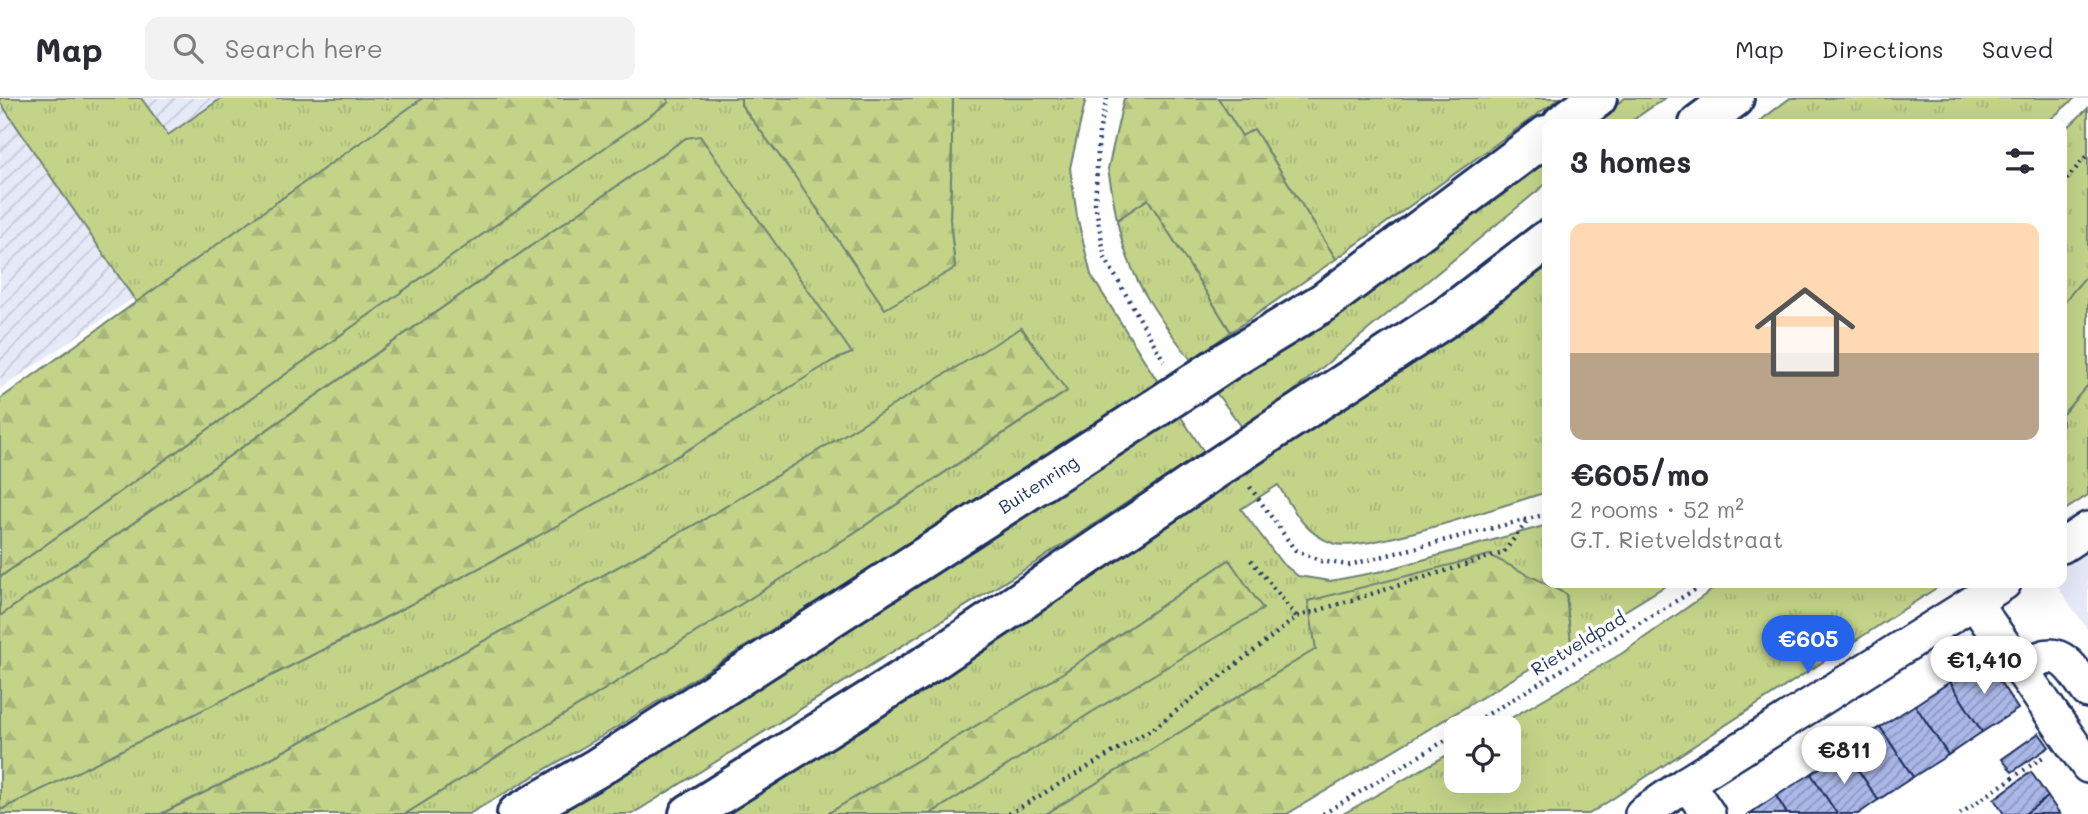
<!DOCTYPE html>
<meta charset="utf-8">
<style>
:root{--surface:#fff;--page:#f2f2f3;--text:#2b2b33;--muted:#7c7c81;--line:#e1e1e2;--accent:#2563eb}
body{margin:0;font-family:Mali,sans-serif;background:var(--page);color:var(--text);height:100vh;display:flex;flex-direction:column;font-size:26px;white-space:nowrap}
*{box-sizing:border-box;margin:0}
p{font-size:23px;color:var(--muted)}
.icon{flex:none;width:38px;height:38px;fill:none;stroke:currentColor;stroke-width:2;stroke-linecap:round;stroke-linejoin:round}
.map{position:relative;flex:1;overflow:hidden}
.drawer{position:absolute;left:1542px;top:21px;width:525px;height:469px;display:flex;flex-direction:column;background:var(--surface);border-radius:14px;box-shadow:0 7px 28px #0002}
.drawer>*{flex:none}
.controls{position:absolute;left:1444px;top:618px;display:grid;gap:14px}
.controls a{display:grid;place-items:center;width:77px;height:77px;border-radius:14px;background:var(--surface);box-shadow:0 7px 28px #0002;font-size:35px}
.price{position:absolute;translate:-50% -60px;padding:0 16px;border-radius:24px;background:#fff;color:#222;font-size:23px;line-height:46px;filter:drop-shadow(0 2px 4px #0008)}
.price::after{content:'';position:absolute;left:50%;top:42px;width:21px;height:16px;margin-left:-10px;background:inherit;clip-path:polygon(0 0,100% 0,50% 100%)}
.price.active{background:var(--accent);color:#fff}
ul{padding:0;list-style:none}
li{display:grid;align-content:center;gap:14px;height:371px;padding:0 28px}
li span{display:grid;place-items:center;height:217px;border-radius:14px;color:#555}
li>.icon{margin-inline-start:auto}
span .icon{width:126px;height:126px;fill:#fffc;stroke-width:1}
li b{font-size:30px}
h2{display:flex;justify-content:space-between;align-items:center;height:84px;padding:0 28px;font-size:30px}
header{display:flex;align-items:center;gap:42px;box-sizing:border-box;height:98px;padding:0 35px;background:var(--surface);border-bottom:2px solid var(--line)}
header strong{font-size:33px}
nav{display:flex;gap:38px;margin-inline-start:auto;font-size:24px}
.search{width:490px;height:63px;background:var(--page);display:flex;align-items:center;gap:18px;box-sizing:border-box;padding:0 24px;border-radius:14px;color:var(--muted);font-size:26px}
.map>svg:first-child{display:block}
</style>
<header>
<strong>Map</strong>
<div class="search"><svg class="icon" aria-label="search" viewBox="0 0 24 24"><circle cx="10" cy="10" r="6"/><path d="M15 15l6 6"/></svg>Search here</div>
<nav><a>Map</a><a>Directions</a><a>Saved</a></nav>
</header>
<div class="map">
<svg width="2088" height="716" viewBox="0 0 2088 716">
<defs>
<pattern id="industrial-furrows" width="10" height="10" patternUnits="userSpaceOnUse" patternTransform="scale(1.75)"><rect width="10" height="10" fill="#e6e9f8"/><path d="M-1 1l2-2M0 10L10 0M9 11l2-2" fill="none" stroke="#c5c8d7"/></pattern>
<pattern id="grass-tufts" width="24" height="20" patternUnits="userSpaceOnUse" patternTransform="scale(1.75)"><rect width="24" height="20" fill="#c3d489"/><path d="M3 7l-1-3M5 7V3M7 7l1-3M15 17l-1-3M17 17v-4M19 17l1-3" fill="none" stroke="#a7b679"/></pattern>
<pattern id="forest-firs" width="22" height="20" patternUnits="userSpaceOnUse" patternTransform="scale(1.75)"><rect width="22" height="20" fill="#c3d489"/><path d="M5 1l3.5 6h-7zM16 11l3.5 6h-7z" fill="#a7b679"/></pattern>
<pattern id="building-hatch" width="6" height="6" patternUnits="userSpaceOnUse" patternTransform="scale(1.75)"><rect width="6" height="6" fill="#abb7e7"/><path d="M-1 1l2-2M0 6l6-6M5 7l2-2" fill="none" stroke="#8a95be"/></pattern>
</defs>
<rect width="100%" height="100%" fill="#fff"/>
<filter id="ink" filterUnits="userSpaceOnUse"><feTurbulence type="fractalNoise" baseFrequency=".0143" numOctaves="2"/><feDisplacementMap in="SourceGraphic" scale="14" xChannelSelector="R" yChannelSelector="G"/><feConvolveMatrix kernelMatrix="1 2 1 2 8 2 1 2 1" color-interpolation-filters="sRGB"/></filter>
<g filter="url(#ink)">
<polygon fill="#e6e9f8" points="2088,409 2088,532 2055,485 2062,485 2062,425"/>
<polygon fill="url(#industrial-furrows)" points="0,0 425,0 0,291"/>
<g fill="url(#grass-tufts)" stroke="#6f8274" stroke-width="2">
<polygon points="0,0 141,0 168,37 222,0 423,0 137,205 0,4"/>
<polygon points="666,0 741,0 741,7 794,77 955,169 950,122 953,0 1086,0 1070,70 1077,118 1091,177 1158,284 843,487 609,634 469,716 405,716 837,446 1066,294 1022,230 705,421 248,673 161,716 0,716 0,712 345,541 520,448 832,263 851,255 783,159 686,40 0,518 0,479 668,4"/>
<polygon points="1218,0 1560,0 1336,161 1254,31 1242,38"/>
<polygon points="1625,0 1665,0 1627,26 1590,26"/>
<polygon points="1790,0 2075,0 2045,26 1756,26"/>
<polygon points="2088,10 2088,397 2062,414 2062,35"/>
<polygon points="1547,56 1547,85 1279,305 1242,329 1214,292"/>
<path d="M1148,101l83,133 -40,28c-35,-46 -63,-83 -74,-140z"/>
<path d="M1547,163v231c-37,11 -187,63 -215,51 -29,-11 -38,-33 -54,-58l-37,24 40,53 17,14 32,5 53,-10 164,-46v58h123l-99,61 -5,-50 -258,7 9,48 -271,165h-116l170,-107 162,-98 -33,-49 -181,123 -221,131h-114z"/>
<polygon points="1179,316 1204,354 1038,463 632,716 546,716"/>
<polygon points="1722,485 1940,485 1941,487 1589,716 1343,716 1456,652 1456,682 1508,682 1508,630 1494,630 1621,556"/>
</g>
<g fill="url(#forest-firs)" stroke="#6f8274" stroke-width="2">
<polygon points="423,0 666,0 669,4 0,479 0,301"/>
<polygon points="741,0 953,0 950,122 955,170 885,211 794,77 741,7"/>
<polygon points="1124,0 1218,0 1242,38 1254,31 1336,161 1231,234 1148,101 1117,122 1108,71"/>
<path d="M700,38l152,217 -20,8c-103,65 -207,128 -314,186 -170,93 -344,177 -518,263v-194l686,-478z"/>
<polygon points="1021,230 1067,293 837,446 405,716 161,716 248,673 705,421"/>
<polygon points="1489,457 1566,496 1571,546 1287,716 1046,716 1316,551 1308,503"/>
<polygon points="1229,462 1263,511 1100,609 930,716 827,716 1048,585"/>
</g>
<polygon fill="#c3d489" stroke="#6f8274" stroke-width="2" points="2088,176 2088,287 2062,317 2062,206"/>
<g fill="url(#building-hatch)" stroke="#1b2f5e" stroke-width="2">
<polygon points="1985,561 2018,611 1982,634 1950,584"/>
<polygon points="1950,584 1982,634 1948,657 1915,607"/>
<polygon points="1915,607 1948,657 1913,679 1880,629"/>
<polygon points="1880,629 1913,679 1878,702 1845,652"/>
<polygon points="2039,635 2049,649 2012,674 2002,661"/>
<polygon points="1845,652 1878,702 1858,716 1837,716 1811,676"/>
<polygon points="2031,674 2048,699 2025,716 2004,716 1994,701"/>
<polygon points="1811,676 1837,716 1787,716 1776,698"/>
<polygon points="1776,698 1787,716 1749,716"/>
<polygon points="2048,699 2060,716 2025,716"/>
</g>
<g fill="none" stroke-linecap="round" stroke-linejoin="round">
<defs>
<g id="minor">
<polyline points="2062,448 2088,431"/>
<polyline points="1974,504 2088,668"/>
<path d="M2022,574c5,-4 12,-11 19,-14 23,-9 36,18 47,33"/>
<polyline points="1687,685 1708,716"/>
<polyline points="1642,716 1687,685 2004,485"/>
</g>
<g id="trunk">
<polyline points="1562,26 1597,0"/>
<polyline points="1699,26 1734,0"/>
<polyline points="1227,263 1324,204 1547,37"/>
<polyline points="1278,329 1445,220 1547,142"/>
<polyline points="517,716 597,670 1156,310"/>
<polyline points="689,716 934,562 1205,378"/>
</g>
</defs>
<use href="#minor" stroke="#1b2f5e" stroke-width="38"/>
<use href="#trunk" stroke="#1b2f5e" stroke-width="44"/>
<g stroke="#1b2f5e" stroke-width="4.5" stroke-dasharray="2 5" stroke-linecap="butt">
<polyline points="1107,0 1099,34 1095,105 1105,160 1164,263"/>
<polyline points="2062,87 2088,56"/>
<polyline points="1250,389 1295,452 1321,463 1349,467 1547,416"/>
<polyline points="1251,462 1297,519"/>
<polyline points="1465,630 1706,485"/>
<polyline points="1009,716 1157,628 1297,519 1503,455 1529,421"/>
<polyline points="1323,716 1456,636"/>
<polyline points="1960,716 2043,659"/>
</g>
<use href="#minor" stroke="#fff" stroke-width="33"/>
<use href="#trunk" stroke="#fff" stroke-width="38"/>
<defs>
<g id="trunk-bridge">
<polyline points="1156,310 1227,263"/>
<polyline points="1205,378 1278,329"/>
</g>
</defs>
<use href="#trunk-bridge" stroke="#1b2f5e" stroke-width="44" stroke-linecap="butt"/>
<use href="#trunk-bridge" stroke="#fff" stroke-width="38"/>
</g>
</g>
<g text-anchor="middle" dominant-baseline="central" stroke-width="7" stroke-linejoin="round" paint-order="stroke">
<g font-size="18" fill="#1b2f5e" stroke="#fff">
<text transform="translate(1038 386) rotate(-33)">Buitenring</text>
<text transform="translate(1578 545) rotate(-31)">Rietveldpad</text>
</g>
</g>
</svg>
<div class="controls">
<a><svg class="icon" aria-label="locate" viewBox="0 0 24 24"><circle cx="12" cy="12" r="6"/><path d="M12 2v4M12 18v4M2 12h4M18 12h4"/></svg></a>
</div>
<b class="price active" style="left:1808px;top:577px">€605</b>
<b class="price" style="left:1984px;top:598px">€1,410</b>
<b class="price" style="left:1844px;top:688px">€811</b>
<section class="drawer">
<h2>3 homes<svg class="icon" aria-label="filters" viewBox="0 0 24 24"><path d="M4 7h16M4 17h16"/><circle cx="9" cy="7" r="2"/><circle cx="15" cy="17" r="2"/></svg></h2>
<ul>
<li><span style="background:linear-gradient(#ffd9b3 60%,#b9a48a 0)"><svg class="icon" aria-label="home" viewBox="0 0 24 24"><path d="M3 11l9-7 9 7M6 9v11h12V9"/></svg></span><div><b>€605/mo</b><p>2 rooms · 52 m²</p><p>G.T. Rietveldstraat</p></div></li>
</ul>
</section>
</div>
